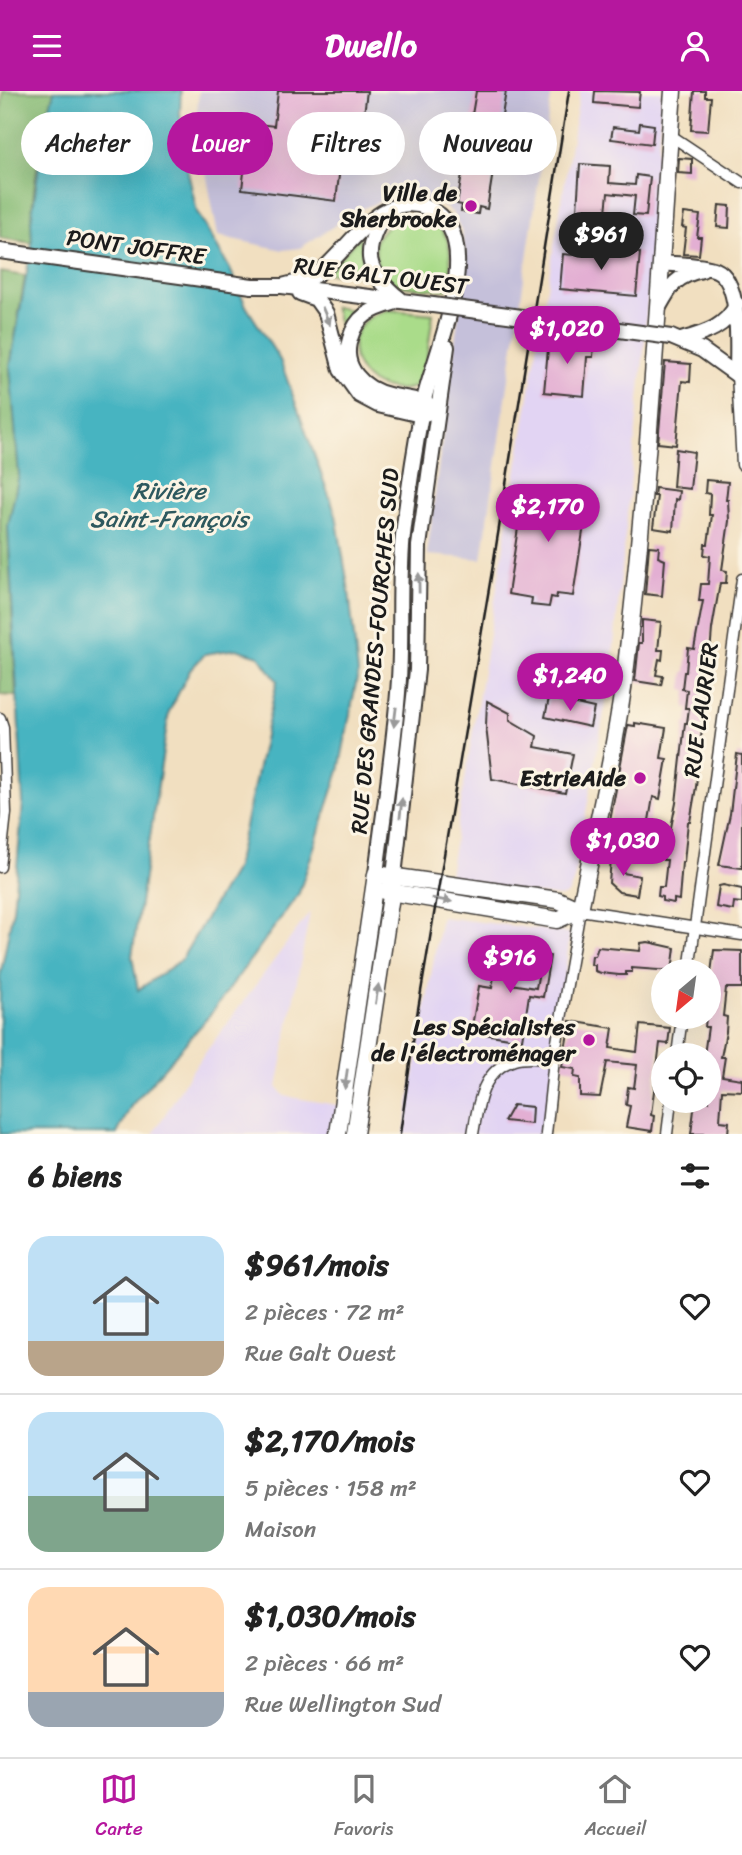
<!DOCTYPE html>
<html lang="fr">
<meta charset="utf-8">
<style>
:root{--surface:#fff;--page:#f6f6f6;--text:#222;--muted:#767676;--line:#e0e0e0;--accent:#b5179e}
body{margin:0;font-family:Sriracha,sans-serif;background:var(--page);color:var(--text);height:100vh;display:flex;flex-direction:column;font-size:26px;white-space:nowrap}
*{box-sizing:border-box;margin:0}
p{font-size:23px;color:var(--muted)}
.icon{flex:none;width:38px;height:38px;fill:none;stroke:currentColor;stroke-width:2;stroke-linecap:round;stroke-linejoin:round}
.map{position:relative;height:1043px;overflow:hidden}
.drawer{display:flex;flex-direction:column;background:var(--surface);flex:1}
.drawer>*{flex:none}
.banner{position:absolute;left:21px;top:21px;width:700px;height:63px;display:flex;gap:14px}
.needle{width:46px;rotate:209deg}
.fabs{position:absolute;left:651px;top:868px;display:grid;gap:14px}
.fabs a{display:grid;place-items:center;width:70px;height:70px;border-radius:50%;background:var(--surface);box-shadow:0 7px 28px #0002;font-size:35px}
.price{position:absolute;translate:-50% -60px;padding:0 16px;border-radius:24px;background:var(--accent);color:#fff;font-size:23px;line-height:46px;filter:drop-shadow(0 2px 4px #0008)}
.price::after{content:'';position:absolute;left:50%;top:42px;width:21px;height:16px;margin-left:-10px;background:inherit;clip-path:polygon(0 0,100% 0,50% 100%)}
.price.active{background:#222;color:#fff}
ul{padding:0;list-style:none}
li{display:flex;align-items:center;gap:21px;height:175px;padding:0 28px}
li+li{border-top:2px solid var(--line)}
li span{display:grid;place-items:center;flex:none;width:196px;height:140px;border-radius:21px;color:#555}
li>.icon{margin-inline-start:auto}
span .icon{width:84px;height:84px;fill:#fffc;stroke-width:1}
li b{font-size:30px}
h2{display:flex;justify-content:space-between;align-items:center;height:84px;padding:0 28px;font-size:30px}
.pill{padding:0 24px;border-radius:32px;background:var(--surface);box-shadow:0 7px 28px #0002;font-size:24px;line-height:63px}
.pill.active{background:var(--accent);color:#fff}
header{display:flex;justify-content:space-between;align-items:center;height:91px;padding:0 28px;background:var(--accent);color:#fff;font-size:32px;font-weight:700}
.menu{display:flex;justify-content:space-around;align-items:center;height:98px;border-top:2px solid var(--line);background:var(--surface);font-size:19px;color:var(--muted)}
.menu a{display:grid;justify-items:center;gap:4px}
.menu .active{color:var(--accent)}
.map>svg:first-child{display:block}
</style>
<header><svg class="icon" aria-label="menu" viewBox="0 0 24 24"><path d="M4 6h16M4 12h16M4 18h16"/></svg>Dwello<svg class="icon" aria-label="person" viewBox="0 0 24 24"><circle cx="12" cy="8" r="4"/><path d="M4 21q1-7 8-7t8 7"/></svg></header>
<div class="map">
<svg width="742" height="1043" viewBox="0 0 742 1043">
<rect width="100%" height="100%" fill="#fcf5e5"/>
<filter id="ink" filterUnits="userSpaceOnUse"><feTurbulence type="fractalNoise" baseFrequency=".0143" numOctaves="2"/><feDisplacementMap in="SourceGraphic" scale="14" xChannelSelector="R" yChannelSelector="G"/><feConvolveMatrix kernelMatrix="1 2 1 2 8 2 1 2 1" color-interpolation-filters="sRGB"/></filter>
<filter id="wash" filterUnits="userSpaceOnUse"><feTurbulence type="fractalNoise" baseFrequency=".00686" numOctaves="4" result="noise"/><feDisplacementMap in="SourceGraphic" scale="28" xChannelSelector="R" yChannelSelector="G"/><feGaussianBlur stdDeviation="1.57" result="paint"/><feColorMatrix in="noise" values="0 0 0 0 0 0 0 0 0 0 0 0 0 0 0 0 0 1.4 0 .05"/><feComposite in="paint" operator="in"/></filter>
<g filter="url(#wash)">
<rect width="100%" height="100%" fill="#f1dfc0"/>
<g fill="#e2d4f3">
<polygon points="580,0 662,0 644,258 611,582 574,789 568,803 560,806 448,790"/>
<polygon points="310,821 277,996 284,1005 342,1015 338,1043 153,1043 191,981"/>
<polygon points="441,826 570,842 546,1043 404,1043"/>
</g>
<polygon fill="#c5c0da" points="199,0 552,0 482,468 427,464 466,166 461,139 452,121 434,110 403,107 383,109 357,120 300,157 283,159 218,145 196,29"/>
<g fill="#aadc8a" stroke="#637c53" stroke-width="2">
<path d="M415,124c42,11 36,40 34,75 -20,-2 -58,1 -70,-20 -4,-7 -3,-20 -4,-29 11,-16 19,-24 40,-26z"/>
<polygon points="360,145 363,170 369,184 326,182"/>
<polygon points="334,216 354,220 340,236"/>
<path d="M389,219l44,4c-3,16 -6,53 -11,65 -8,17 -43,10 -54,0 -19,-17 -20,-46 1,-61 5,-4 14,-6 20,-8z"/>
</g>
<g fill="#87bc76" stroke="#526c49" stroke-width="2">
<path d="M3,0h51c-12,48 -25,102 -22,152l-32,-5v-112z"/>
<polygon points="0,181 25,185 10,276 19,384 8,435 16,605 0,604"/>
</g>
<path fill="#46b4c1" stroke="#31686e" stroke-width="2" fill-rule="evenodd" d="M54,0h127l-1,23 8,58 9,40 33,57 16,37 34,54 56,155 13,77 9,81 -19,98 -40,122 -89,122 -79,91 -14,28h-117v-157l13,-68 10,-106 -15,-277 11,-51 -9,-108 22,-124 -1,-21 13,-92zM236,558l23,7 18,25 -41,186 -55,93 -43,30 -6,-34 37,-244 21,-42 15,-16z"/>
<g id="blocks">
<g fill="#e3afd3" fill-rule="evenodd">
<polygon points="278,0 367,0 363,31 316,25 314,41 361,48 357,79 340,76 336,110 242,98 250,32 274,35"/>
<polygon points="476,0 506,0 487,118 479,116 478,123 461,120 462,114 457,113"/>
<polygon points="595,0 640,1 638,16 594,12"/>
<polygon points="694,0 705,0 705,6 711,6 708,40 691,39"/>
<polygon points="640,32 654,34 652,53 611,48 613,36 639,39"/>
<polygon points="679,67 692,68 692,83 678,82"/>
<polygon points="580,73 610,75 609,92 635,94 636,84 650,86 646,125 633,124 635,105 608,102 606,121 577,119"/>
<polygon points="719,114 730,115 729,137 717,136"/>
<polygon points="684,122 700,124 697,146 701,146 699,164 683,163 686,137 682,136"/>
<polygon points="574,156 640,162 636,205 560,198 563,163 573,164"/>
<polygon points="549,247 594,251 593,266 587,266 584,305 544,301"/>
<polygon points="665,271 691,273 690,291 682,290 676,354 658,352"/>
<polygon points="676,358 694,361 690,398 673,396"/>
<polygon points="706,389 728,391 726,409 728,409 729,430 722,479 727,480 726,492 720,492 712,538 707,601 705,601 701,627 703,627 696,696 690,731 688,731 684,771 682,771 679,809 674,808 674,812 662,810 662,806 658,805 659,796 664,796 667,769 663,769 665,756 667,756 676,712 685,632 687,632 689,617 685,617 687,599 682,598 684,581 686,581 688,557 694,558 703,510 699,510 701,493 708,493 710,465 704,464 705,453 708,453 712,424 709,424 710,403 705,402"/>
<polygon points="548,396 589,402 573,505 557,503 556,507 551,506 549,516 531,514 532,507 508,503 524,397 548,401"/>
<polygon points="655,397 679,400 678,409 675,408 673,440 653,437 657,405 654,405"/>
<polygon points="649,455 659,456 658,466 665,469 662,505 645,503"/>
<polygon points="642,529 661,531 658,559 663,559 662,569 659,568 656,584 663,585 661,594 635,590 639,552 642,552"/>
<polygon points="549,607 594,617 590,636 545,626"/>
<polygon points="487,610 510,622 510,629 537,645 535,656 573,663 565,702 492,688 486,635"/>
<polygon points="635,632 666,637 661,667 667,668 660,708 653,706 645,753 607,746 628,634 635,635"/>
<polygon points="737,663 742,664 742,777 719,774 730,723"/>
<polygon points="614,765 624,767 623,782 640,785 637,804 619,801 609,792 611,768 614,768"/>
<polygon points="723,794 742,798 742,812 734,811 733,819 716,816 719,795"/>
<polygon points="648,851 675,857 672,880 632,877 632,881 626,881 626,884 619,884 601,882 595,880 595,874 591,874 592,865 595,865 598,856 640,860 641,852"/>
<polygon points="714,859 742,860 742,897 726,897 723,925 727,926 726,941 721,966 725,966 722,985 742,988 742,1000 722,999 720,1030 729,1031 728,1043 691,1043 695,1011 709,1010 709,964 704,964 708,936 705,936 706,926 709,926 709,897"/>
<path d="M498,861l31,5 1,-4 20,3 -7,41 -14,-2 -7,45 -51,-8 8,-46 13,2zM513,876l26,4 -3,17 -26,-4z"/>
<polygon points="570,930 613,937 610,957 637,961 640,934 670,937 668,953 660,952 651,1024 654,1025 652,1040 626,1036 630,1015 626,1014 628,996 634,997 637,974 607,971 600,1006 580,1005 580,987 574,986 575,978 562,976"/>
<polygon points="513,1014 532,1016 531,1033 504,1030"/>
</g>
</g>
</g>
<g filter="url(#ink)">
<use href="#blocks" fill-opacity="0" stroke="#3c3935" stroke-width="2"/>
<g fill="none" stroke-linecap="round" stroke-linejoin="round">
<defs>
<g id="street">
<polyline points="670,44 742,92"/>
<polyline points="737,284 742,374"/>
<polyline points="0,627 3,636 6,722 0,776"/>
<polyline points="689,880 742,488"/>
<polyline points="677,964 682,926"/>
<path d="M473,1043c5,-29 8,-63 41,-74 12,-4 27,-1 40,-1"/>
<polyline points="546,1043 554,968 580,819 742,844"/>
<polyline points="667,1043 671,1010"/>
</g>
<g id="secondary">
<path d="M385,122c-24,39 -20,58 15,86"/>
<polyline points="0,160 252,195 282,195 433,214"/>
<path d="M662,172c17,2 38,1 54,7 26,11 21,78 21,105"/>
<path d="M282,195c14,-3 28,-6 39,-15 31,-25 60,-82 107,-63 64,26 4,150 -5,196 -8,43 -15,88 -20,131 -5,47 -1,96 -4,144 -4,65 -15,130 -23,195"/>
<polyline points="300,202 316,208 326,222 341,279 359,304 378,314 421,324 430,321"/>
<path d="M393,212c-21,6 -37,13 -43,36 -9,28 13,50 39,56 15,4 29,3 43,11"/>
<path d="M659,216c12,-22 17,-31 43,-37"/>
<polyline points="671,246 702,259 741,287"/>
<path d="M681,249c24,-7 44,-12 56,-36"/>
<polyline points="394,785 417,579 419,455 447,256"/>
</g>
<g id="primary">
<polyline points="384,800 557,829 580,819"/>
<path d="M580,819c16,-82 36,-162 46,-244 23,-191 33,-384 47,-575"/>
<polyline points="338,1043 376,783 558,809 580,819"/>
<polyline points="355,1043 394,785"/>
</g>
</defs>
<use href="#street" stroke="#3c3935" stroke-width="13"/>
<use href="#secondary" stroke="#3c3935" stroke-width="18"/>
<use href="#primary" stroke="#3c3935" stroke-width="19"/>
<use href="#street" stroke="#fff" stroke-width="10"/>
<use href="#secondary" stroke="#fff" stroke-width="14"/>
<use href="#primary" stroke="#fff" stroke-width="16"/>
<polyline stroke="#1c1c1c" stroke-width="2.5" points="400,1043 416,930 494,468 569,0"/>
<defs>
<polyline id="secondary-bridge" points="433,214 671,246"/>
</defs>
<use href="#secondary-bridge" stroke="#3c3935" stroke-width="18" stroke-linecap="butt"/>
<use href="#secondary-bridge" stroke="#fff" stroke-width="14"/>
</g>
<defs><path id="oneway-solid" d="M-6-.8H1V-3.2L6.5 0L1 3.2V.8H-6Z" transform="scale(1.75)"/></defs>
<g fill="#999">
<use href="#oneway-solid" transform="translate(326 225) rotate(67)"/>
<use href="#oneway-solid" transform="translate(419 492) rotate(-91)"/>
<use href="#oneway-solid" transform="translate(395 626) rotate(97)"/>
<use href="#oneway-solid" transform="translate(401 717) rotate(-84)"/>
<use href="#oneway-solid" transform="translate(442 809) rotate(10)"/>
<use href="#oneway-solid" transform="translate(377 903) rotate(-81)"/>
<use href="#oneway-solid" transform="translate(346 988) rotate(98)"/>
</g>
</g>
<g fill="#b5179e" stroke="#fcf5e5" stroke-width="2.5">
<circle cx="471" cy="115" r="7"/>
<circle cx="640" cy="687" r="7"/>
<circle cx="589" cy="949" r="7"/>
</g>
<g text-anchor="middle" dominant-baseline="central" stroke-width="6" stroke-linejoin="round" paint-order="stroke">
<g font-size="23" font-weight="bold" fill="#1c1c1c" stroke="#fcf5e5" text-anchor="end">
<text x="457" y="102">Ville de<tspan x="457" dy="26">Sherbrooke</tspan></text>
<text x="626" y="687">EstrieAide</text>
<text x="575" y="936">Les Spécialistes<tspan x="575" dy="26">de l'électroménager</tspan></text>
</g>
<g font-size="23" fill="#1c1c1c" stroke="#fcf5e5">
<text transform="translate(136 156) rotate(8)">PONT JOFFRE</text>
<text transform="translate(381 185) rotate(7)">RUE GALT OUEST</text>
<text transform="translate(375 560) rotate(-85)">RUE DES GRANDES-FOURCHES SUD</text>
<text transform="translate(701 619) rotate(-82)">RUE LAURIER</text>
</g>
<g font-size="24" font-style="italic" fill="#2d595e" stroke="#fcf5e5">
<text x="169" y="400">Rivière<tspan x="169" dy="28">Saint-François</tspan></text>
</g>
</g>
</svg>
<div class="fabs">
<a><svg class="needle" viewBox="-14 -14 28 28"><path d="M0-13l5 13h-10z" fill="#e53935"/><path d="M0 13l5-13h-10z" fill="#767676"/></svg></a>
<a><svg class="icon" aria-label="locate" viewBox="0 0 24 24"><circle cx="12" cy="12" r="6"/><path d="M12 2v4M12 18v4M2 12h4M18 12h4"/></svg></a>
</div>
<b class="price active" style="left:601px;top:181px">$961</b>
<b class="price" style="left:567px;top:275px">$1,020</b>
<b class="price" style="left:548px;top:453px">$2,170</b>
<b class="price" style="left:570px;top:622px">$1,240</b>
<b class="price" style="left:623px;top:787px">$1,030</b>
<b class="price" style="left:510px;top:904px">$916</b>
<div class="banner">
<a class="pill">Acheter</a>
<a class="pill active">Louer</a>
<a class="pill">Filtres</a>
<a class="pill">Nouveau</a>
</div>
</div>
<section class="drawer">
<h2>6 biens<svg class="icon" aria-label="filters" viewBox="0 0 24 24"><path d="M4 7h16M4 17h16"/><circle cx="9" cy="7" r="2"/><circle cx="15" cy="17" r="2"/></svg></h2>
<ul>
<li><span style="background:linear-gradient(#bfe0f5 75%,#b9a48a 0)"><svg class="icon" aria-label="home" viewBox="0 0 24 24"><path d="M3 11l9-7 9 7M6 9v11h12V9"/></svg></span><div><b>$961/mois</b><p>2 pièces · 72 m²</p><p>Rue Galt Ouest</p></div><svg class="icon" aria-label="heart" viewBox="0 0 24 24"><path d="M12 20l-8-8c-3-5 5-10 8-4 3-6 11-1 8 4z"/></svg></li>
<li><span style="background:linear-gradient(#bfe0f5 60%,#7fa58c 0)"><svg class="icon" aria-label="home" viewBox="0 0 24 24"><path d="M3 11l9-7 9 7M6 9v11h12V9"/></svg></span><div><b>$2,170/mois</b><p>5 pièces · 158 m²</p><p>Maison</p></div><svg class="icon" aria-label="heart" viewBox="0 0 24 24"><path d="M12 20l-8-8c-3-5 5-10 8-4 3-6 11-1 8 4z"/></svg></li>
<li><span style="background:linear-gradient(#ffd9b3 75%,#9aa5b1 0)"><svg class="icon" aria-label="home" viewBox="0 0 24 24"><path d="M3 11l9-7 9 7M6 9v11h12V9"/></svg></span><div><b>$1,030/mois</b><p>2 pièces · 66 m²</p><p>Rue Wellington Sud</p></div><svg class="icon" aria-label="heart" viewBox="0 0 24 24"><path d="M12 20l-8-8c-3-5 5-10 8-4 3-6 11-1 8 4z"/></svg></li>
</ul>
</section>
<nav class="menu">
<a class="active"><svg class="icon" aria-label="map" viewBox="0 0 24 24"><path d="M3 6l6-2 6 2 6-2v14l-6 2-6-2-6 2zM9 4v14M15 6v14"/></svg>Carte</a>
<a><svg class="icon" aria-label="saved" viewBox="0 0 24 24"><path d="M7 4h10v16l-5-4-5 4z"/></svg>Favoris</a>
<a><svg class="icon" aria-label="home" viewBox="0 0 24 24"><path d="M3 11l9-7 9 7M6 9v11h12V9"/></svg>Accueil</a>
</nav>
